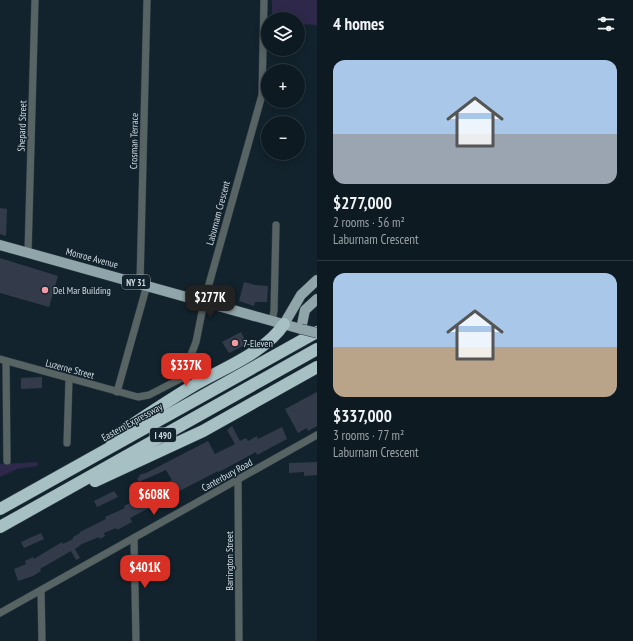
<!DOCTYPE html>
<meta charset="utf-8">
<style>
:root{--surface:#0e1a22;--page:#17232a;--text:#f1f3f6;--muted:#9ba1a5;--line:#2e3840;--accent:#d93025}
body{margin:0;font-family:"PT Sans Narrow",sans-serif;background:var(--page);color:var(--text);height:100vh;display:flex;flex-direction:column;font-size:15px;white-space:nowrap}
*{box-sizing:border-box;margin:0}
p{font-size:13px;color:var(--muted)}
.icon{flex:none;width:22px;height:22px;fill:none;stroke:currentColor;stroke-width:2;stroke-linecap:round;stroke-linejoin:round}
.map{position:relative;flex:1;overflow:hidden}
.panel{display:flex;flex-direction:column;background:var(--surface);width:316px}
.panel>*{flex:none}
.tools{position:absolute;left:261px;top:12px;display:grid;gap:8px}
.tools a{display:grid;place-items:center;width:44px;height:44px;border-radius:50%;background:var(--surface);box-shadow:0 2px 10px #0003,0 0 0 1px var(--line);font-size:20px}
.price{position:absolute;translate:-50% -34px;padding:0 9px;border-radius:8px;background:var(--accent);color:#fff;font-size:13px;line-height:26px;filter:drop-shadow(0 1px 2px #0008)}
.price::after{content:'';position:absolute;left:50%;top:24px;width:12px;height:9px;margin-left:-6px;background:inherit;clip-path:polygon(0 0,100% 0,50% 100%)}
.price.selected{background:#222;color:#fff}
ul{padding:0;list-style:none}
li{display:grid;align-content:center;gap:8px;height:212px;padding:0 16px}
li+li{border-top:1px solid var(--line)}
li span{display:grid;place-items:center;height:124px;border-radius:12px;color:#555}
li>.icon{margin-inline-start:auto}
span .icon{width:72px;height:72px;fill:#fffc;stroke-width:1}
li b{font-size:17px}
h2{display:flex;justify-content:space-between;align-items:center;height:48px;padding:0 16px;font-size:17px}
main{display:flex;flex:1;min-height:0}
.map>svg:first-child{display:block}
</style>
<main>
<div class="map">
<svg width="317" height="641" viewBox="0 0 317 641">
<rect width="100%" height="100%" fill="#12232d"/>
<g fill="#2e284a">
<polygon points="272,0 317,0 317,25 298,24 298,19 272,19"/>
<polygon points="38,462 38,466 17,469 0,477 0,464"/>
</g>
<g fill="#333b4b">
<polygon points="0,208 7,209 6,236 0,234"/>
<polygon points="0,258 58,276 49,307 0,293"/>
<polygon points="244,282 255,285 268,286 267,302 255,302 254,306 239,301"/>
<polygon points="241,332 247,344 229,353 222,342"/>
<polygon points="42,377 42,388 21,389 21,378"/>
<polygon points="317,392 317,426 308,431 307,428 298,433 285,409"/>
<polygon points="232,426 240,441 246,438 248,441 257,436 258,439 282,427 287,439 257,455 256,452 219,472 218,471 170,496 171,499 157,507 155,505 130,518 132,522 117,530 116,528 104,533 105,536 100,539 99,537 82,544 75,549 80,558 76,560 71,551 40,569 41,571 33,576 18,581 14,569 26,564 25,561 33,557 34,559 62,542 63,544 73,539 73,537 80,533 80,532 106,519 105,517 125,508 124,506 157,488 156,487 172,480 166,470 139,482 137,478 140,477 139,475 146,473 208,441 215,454 235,444 227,430"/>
<polygon points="317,462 317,475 304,476 304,472 289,473 289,463"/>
<polygon points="114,491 118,497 97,507 94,501"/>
<polygon points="41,533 44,539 24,548 21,542"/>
</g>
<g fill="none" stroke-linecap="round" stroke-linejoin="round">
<defs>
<g id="minor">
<polyline points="28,253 35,0"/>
<polyline points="140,283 147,0"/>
<polyline points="272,321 274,311 276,225"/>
<polyline points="0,359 138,397 149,395 182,378 196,342 204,302 262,95 264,0"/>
<polyline points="6,361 7,461"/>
<polyline points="117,392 147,285"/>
<polyline points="67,443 69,379"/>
<polyline points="238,480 239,641"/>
<polyline points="134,538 136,641"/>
<polyline points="41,591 42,641"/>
<polyline points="0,613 317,435"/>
</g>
<g id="primary">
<polyline points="0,245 301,329 305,310 317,299"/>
<polyline points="284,324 301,295 317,280"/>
</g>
<g id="motorway">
<path d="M111,439c27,-18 53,-36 80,-52 30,-18 74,-34 93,-63"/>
<polyline points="95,481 203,431 317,367"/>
<polyline points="0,509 317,332"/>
<polyline points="0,527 317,349"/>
</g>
</defs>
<use href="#minor" stroke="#2d3d46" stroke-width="8"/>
<use href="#primary" stroke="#2d3d46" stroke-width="11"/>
<use href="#motorway" stroke="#2d3d46" stroke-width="13"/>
<use href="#minor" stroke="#586364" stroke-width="7"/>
<use href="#primary" stroke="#90a5a9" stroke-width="10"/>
<use href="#motorway" stroke="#a6c0c4" stroke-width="12"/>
<defs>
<polyline id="primary-bridge" points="301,329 317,333"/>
</defs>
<use href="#primary-bridge" stroke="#2d3d46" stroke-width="11" stroke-linecap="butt"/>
<use href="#primary-bridge" stroke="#90a5a9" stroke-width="10"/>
</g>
<g fill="#f49aa3" stroke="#12232d" stroke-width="1.5">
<circle cx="45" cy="290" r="4"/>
<circle cx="235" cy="343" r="4"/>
</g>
<g text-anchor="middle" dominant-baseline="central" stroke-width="3" stroke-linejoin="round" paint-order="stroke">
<g fill="#12232d" stroke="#98a4ac" stroke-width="1">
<rect x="122" y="275" width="28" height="14" rx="3"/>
<rect x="150" y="428" width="26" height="14" rx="3"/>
</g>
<g font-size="9" font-weight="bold" fill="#d2dce3">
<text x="136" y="282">NY 31</text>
<text x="163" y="435">I 490</text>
</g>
<g font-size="10" fill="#d2dce3" stroke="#12232d">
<text transform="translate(22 126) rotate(-88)">Shepard Street</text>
<text transform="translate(134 141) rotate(-89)">Crosman Terrace</text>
<text transform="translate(218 213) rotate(-75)">Laburnam Crescent</text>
<text transform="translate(92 258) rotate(15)">Monroe Avenue</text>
<text transform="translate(70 369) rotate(15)">Luzerne Street</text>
<text transform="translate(132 422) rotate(-29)">Eastern Expressway</text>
<text transform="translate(227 475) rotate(-29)">Canterbury Road</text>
<text transform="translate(229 561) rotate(-90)">Barrington Street</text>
</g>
<g font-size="10" fill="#d2dce3" stroke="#12232d" text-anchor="start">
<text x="53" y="290">Del Mar Building</text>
<text x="243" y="343">7-Eleven</text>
</g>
</g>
</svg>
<div class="tools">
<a><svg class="icon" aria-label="layers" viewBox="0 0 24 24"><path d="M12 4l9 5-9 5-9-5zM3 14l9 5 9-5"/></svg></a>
<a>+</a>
<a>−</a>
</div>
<b class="price selected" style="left:210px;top:319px">$277K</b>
<b class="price" style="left:186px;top:387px">$337K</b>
<b class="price" style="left:154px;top:516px">$608K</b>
<b class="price" style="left:145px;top:589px">$401K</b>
</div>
<section class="panel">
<h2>4 homes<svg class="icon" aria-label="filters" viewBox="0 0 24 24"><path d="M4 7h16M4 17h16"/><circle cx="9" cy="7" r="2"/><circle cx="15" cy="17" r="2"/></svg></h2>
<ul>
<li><span style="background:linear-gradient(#a9c7e8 60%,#9aa5b1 0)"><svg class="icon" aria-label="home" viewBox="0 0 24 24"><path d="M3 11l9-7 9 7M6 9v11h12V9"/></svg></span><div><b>$277,000</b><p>2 rooms · 56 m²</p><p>Laburnam Crescent</p></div></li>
<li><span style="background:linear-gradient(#a9c7e8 60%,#b9a48a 0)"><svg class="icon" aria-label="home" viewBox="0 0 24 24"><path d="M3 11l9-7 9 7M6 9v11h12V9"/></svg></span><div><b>$337,000</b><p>3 rooms · 77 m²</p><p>Laburnam Crescent</p></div></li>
</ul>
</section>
</main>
